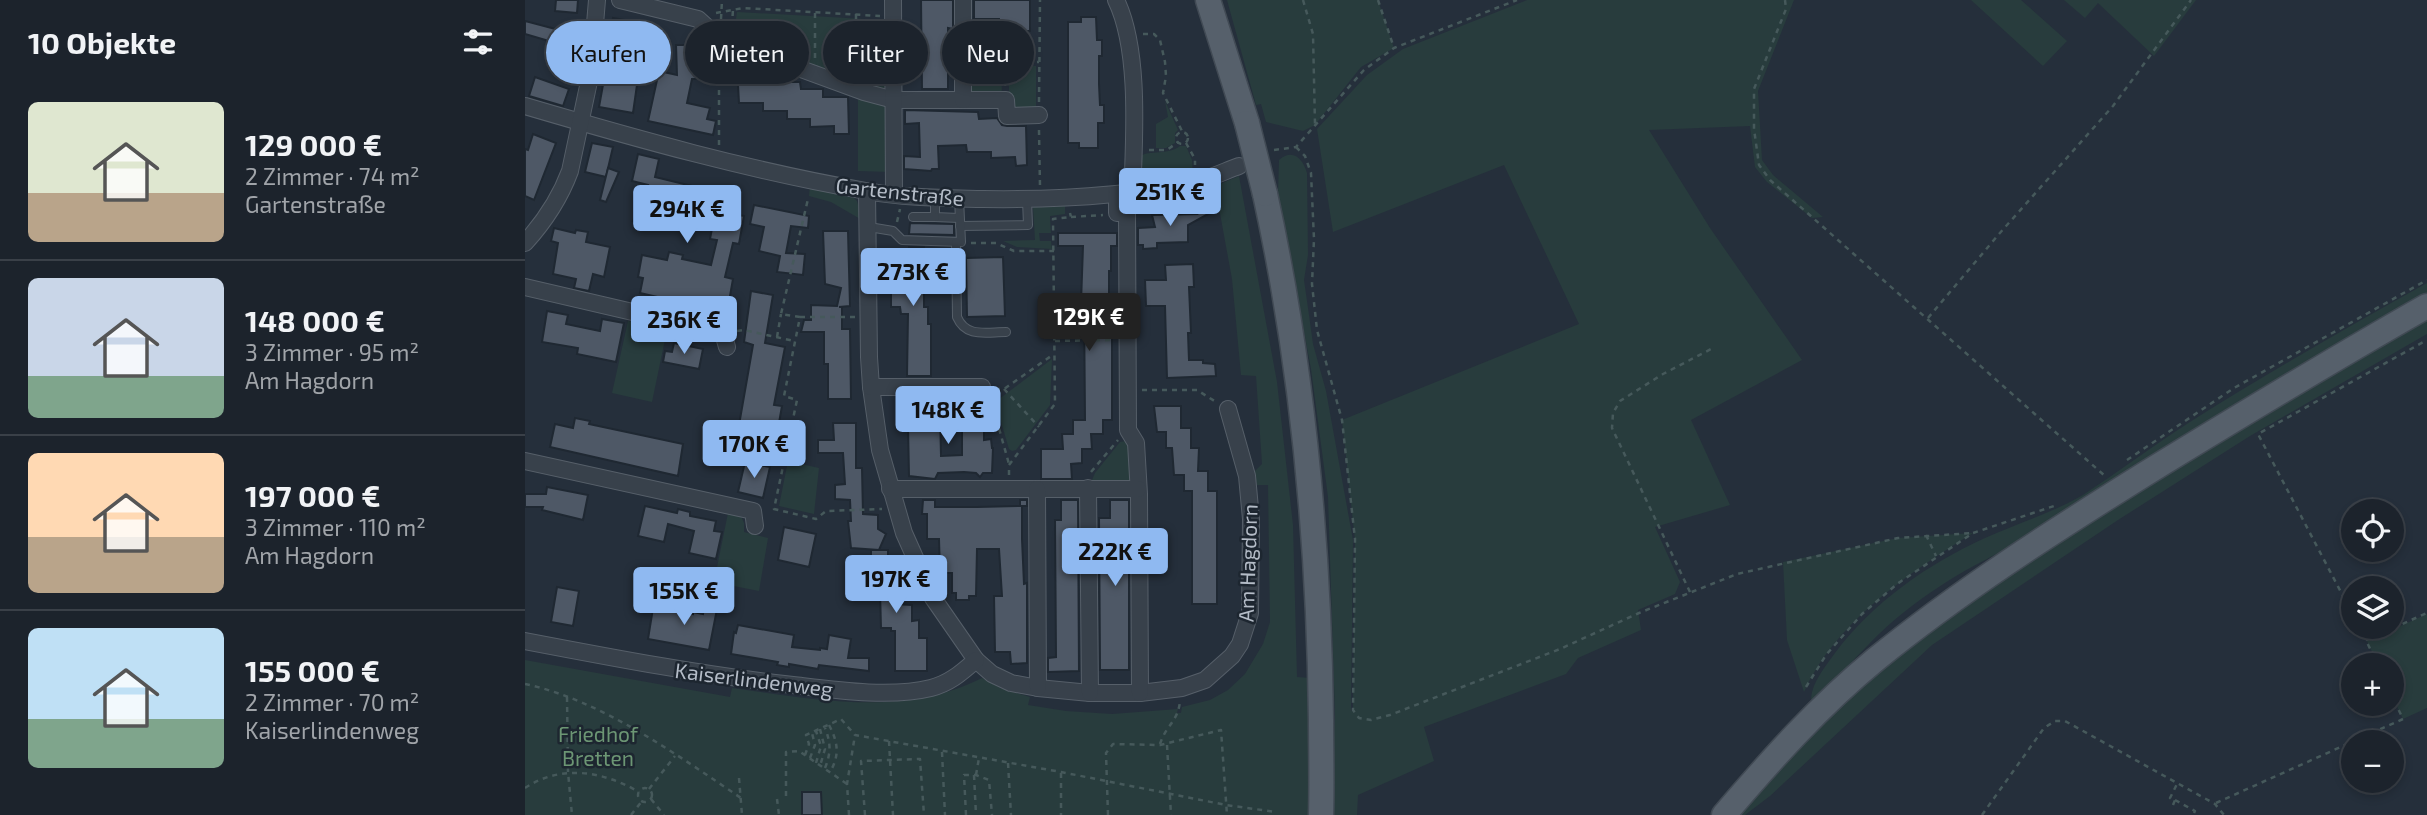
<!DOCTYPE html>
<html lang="de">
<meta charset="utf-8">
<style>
:root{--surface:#1c232c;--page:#252b34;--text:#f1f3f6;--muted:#a0a4a9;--line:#3a4048;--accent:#8fb9f1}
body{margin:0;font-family:"Exo 2",sans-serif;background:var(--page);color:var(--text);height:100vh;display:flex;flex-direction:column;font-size:26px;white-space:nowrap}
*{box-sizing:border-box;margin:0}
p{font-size:23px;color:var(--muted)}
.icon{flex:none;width:38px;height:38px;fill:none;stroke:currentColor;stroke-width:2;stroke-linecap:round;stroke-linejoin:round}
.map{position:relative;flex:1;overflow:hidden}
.panel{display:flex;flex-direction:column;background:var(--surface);width:525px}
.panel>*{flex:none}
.guide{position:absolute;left:21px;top:21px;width:665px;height:63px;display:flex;gap:14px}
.controls{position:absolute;left:1816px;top:499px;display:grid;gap:14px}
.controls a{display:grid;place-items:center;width:63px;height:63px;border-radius:50%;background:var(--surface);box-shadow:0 4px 10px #0003,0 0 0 2px var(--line);font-size:35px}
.price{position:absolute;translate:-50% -60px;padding:0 16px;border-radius:7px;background:var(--accent);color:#111;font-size:23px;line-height:46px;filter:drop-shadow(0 2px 4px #0008)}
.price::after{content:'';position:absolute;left:50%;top:42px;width:21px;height:16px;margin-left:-10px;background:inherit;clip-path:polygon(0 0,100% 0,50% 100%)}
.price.current{background:#222;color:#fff}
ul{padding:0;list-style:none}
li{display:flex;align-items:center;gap:21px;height:175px;padding:0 28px}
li+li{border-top:2px solid var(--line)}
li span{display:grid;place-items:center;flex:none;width:196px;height:140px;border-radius:10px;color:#555}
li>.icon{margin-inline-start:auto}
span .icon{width:84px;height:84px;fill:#fffc;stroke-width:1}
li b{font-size:30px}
h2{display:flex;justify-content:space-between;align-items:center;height:84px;padding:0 28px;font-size:30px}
.chip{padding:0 24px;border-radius:32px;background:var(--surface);box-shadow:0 4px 10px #0003,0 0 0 2px var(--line);font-size:24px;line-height:63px}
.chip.current{background:var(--accent);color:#111}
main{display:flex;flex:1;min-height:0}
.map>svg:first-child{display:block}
</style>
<main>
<section class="panel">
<h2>10 Objekte<svg class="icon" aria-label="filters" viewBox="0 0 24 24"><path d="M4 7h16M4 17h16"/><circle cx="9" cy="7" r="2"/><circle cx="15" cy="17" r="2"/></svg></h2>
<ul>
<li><span style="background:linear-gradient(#dfe7d0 65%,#b9a48a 0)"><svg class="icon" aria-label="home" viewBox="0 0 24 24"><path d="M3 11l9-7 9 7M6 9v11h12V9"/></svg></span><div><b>129 000 €</b><p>2 Zimmer · 74 m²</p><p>Gartenstraße</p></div></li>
<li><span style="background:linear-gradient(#c9d6e8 70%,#7fa58c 0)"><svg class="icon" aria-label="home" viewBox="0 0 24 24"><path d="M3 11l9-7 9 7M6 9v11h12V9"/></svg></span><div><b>148 000 €</b><p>3 Zimmer · 95 m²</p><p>Am Hagdorn</p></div></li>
<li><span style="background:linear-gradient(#ffd9b3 60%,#b9a48a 0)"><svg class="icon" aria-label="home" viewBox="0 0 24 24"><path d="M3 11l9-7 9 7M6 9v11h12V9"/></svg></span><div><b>197 000 €</b><p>3 Zimmer · 110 m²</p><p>Am Hagdorn</p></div></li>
<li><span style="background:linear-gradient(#bfe0f5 65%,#7fa58c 0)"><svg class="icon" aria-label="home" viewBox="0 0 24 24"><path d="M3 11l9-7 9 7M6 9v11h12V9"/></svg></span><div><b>155 000 €</b><p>2 Zimmer · 70 m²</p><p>Kaiserlindenweg</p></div></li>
</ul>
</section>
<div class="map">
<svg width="1902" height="815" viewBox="0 0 1902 815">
<rect width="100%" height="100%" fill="#252f3b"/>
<g fill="#283c3d">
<polygon points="702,0 853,0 869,48 836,67 790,125 778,131 741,122 736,104 731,105"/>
<path d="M1002,0h267l-36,91 4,69 11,15 50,42 -11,1 -45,-36 -12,-15 -5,-41 -101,4 61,98 92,132 -111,60 39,85 -75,22 25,55 -5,12 -37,16 3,20 -63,28 -12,16 -142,53 10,34 -76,34 -1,20h-27l5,-99 -7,-219 -17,-128 -33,-175 1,-34c14,-12 24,-1 28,13l1,82 -4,25 4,28 5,36 13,47 27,149 -2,171 2,-1 2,-170 -13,-120 237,-96 -75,-159 -171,67 -16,-103 50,-54 36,-26z"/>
<polygon points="1446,0 1496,0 1542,41 1518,66"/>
<polygon points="1539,0 1671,0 1629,56 1573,3 1560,18"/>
<polygon points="212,12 358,20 364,24 363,90 355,91 208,40"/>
<polygon points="476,66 477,96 446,96 445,67"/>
<polygon points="483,66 511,66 511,112 485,113"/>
<polygon points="333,93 364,103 366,172 333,171"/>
<polygon points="640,101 653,130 650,133 650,143 641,148 631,148 631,124 643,117"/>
<path d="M655,146h6l6,14 1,15 -48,6 -5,-8 -2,-16c13,-8 29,-1 42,-11z"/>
<path d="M714,176l38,206 16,143 4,152 14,1 -2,137h-784v-155l205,37 2,-9c84,11 171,30 250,-10l18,10 30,9 -2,8 38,6 46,3 66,-5 -1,4h4l1,-6 28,-7 18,-10 17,-16 18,-30 7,-22 -2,-137h-11l-3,-13 8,-8 -6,-88 -15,-1 -9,-96 -17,-93z"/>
<polygon points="285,186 329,198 332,201 337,220 306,202 284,196"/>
<polygon points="540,206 540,214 525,216 526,233 514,233 515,241 526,241 527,249 492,247 478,241 510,240 508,207"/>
<path d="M1902,283v11l-412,251c-53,25 -103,55 -144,97 -19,19 -37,40 -56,60l-4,-3c1,-17 14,-32 24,-46 38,-51 93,-89 150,-115 33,-15 67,-25 98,-43 37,-24 72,-51 110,-75 76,-48 155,-93 234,-137z"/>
<polygon points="1902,320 1902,334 1725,436 1593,520 1407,645 1245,796 1220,815 1211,815 1339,681 1476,575 1661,462"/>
<polygon points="103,321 142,330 127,402 87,393"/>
<polygon points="527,359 525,405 491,450 487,451 484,449 470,402"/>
<polygon points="601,441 607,446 608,481 604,485 572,486 567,480 570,473 595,442"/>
<polygon points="263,461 294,468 289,514 254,506"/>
<polygon points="203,513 216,516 219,523 219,532 243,538 234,591 189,582"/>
<path d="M1448,533c-64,40 -138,89 -169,159l-17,-52 -4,-78 115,-24z"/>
<polygon points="1902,614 1902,708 1878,719 1867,696 1867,665 1853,665 1842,641"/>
</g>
<g fill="#4e5866" stroke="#1f2832" stroke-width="2">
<polygon points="31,0 53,0 52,13 30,11"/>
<polygon points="396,0 428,0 428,29 423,28 423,89 397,89"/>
<polygon points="449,0 505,0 505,31 490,31 490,27 475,27 474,19 449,19 449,27"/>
<polygon points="556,17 571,17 572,40 577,40 577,56 574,56 574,84 575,105 579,105 579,123 573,123 573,148 554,148 554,143 543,143 543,22 556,22"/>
<polygon points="88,18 117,23 116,44 86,39"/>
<polygon points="0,21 38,31 34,44 0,34"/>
<polygon points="36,44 49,49 46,69 33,67"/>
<polygon points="151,45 171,45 171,49 191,49 191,78 167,79 162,103 185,108 182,119 191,121 188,135 123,121 134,71 152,75"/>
<polygon points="214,65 228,65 228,73 252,73 252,82 275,82 276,89 298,89 298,97 323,97 324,134 309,134 309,126 285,127 285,119 262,119 262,111 238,111 238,103 214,103 213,85 204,85 204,70 214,69"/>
<polygon points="88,76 103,79 102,82 112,85 108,113 74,107 79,79 87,80"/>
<polygon points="10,77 44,89 38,106 4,96"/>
<polygon points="380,110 453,112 454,119 472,118 477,125 482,126 501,126 502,165 491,166 490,157 466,158 466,152 442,152 441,145 413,146 414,169 407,169 406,171 379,169 379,156 395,157 394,123 380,124"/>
<polygon points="8,134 31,143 9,200 0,196 0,149 3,150"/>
<polygon points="67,143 88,147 81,177 60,172"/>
<polygon points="113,154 134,159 130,177 196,193 192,211 219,216 214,244 208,243 200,277 208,279 202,313 115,293 118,278 113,277 117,255 142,260 144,252 158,255 157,259 186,265 192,240 185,239 190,213 130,199 119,226 108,221 123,185 107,181"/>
<polygon points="83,168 94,172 81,202 75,200"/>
<polygon points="678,201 685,213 663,225 663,242 632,243 632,248 618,249 618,245 613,245 613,228 630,227 627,215 672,214 668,207"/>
<polygon points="229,205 284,216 283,228 266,226 261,253 280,254 278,275 252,272 255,256 234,251 239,227 225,224"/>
<polygon points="385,223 429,224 429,235 384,234"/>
<polygon points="29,228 50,233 51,230 63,232 61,242 85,247 79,277 68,274 64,291 49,288 51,279 28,274 33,243 26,241"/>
<polygon points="298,231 323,231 325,306 314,307 317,307 317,329 325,329 326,399 303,399 303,364 299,364 299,332 276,332 279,320 286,320 286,305 312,306 316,288 300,284"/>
<polygon points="533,233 592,233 592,246 586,246 586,271 584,271 584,295 587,295 587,420 578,420 578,434 566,434 567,449 557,449 557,463 546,464 547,479 516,479 516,449 538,449 537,434 548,434 548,420 560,420 559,303 556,303 558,246 533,246"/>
<polygon points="384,247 399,247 399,307 403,307 403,324 406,324 406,376 382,376 383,314 376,314 375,307 366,307 366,253 384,253"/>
<polygon points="478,257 480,316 442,317 441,258"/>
<polygon points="668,264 669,287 664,287 666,333 663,333 664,360 678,360 678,363 690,364 691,376 642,378 640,306 621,306 620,280 641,280 640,265"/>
<polygon points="226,291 248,295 240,343 260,347 249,405 257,406 251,440 222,434 223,427 214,425 228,345 219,342"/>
<polygon points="22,311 43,315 41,324 75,331 77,319 99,323 91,362 52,354 53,348 17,342"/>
<polygon points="149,343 178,349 174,369 138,362 140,351 147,352"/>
<polygon points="629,406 656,406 656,428 666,428 666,448 674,448 673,471 683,471 683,491 692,491 692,604 667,604 667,491 659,491 659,475 649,475 647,448 641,448 641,432 632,432"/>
<polygon points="388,409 415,409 416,456 437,455 437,411 459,411 459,440 466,439 467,448 468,448 467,473 458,473 455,477 451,473 439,472 413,473 410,479 384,476 383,426 388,426"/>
<polygon points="50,418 65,421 64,424 158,444 153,476 25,447 30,424 48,428"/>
<polygon points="308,423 331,423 331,468 337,468 338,514 353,515 353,529 361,534 354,550 326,548 323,521 326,521 325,500 310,499 310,485 320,484 318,453 293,453 293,440 309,440"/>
<polygon points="220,462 245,467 238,498 213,492"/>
<polygon points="22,487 63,495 58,520 17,510 18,507 0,507 0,494 21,494"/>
<polygon points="398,500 410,500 410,507 452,507 495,506 495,500 502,500 502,506 497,506 497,539 499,584 502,583 502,663 486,664 485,652 470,652 469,596 477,596 474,549 452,549 451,596 444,596 444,600 431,600 431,593 427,593 427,573 415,573 414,539 402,539 402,514 397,514"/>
<polygon points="536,500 553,500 554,671 523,672 523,658 531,657 530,520 536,520"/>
<polygon points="585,500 604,500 604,670 575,670 574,518 585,518"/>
<polygon points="120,506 152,513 153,509 165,512 165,516 191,521 189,531 197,532 191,559 164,553 169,531 143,524 139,542 113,536"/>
<polygon points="259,527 291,534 284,567 253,560"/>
<polygon points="346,550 363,550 363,560 370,560 370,604 387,605 387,621 394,620 394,638 402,638 402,671 370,671 370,631 366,631 366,628 356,628 355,591 335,591 335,575 346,575"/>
<polygon points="32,587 54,591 48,626 26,622"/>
<polygon points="180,601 193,604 184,650 123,639 128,608 168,614 168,612 178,614"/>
<polygon points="213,625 269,635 267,647 295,650 295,648 302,649 304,635 326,639 323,658 344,658 344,671 294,665 293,669 264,664 264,667 252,665 253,662 206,654 209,632 211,633"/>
<polygon points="277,792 296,792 297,815 277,815"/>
</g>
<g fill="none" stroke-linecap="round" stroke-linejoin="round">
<defs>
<g id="lane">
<polyline points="410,197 410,217 434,218"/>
<polyline points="388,217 410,217"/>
<polyline points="435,226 503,225 502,200"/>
<polyline points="344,227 368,231 377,240 436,242 434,198"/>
<path d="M431,243l1,74c9,21 29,15 49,15"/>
</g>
<g id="street">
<polyline points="95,0 173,19 194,38 213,46 339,92 369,100 481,100 482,116 514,115"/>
<polyline points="368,0 369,194"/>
<polyline points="438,0 438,100"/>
<path d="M591,0c22,45 19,122 17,173l2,18"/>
<path d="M0,106c112,33 226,65 341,85 38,7 78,7 117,8 71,1 141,-2 211,-17 15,-3 31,-11 45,-16"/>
<polyline points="342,192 344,357 346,387 355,450 379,533 408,598 451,660 467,674 486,683 513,688 565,693 615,693 657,688 680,680 707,656 715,644 725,613 726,519 722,476 703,409"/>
<polyline points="592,194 592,213 602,213 603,430 611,443 614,494 615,693"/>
<path d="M0,243c19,-21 35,-45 45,-72l21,-99 6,-72"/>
<polyline points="0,287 198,333 202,347"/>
<polyline points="346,387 457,387"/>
<polyline points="0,461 228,511 230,526"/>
<polyline points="563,488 565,693"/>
<polyline points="365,489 613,489"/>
<polyline points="512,489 513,688"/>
<path d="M0,641c89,17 178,34 268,44 42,5 97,13 138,3 19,-5 30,-15 45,-28"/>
</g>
<g id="primary">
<polyline points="683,0 722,123"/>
<path d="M740,194c38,173 54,349 56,526 0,32 1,63 0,95"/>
<path d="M1199,815c47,-55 95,-109 151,-155 85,-69 177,-128 270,-186 93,-57 187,-114 282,-168"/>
</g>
</defs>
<use href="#lane" stroke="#565f69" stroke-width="10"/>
<use href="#street" stroke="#565f69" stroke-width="18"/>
<use href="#primary" stroke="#414a54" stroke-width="27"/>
<g stroke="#46595b" stroke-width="2.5" stroke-dasharray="5 5" stroke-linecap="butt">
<polyline points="778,0 788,34 790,125"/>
<polyline points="853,0 869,48"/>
<polyline points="1260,0 1261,9 1229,89 1229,129 1234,165 1245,180 1580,476"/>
<polyline points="191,13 218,8 355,16"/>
<polyline points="331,14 331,33 340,33 339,78"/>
<polyline points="196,19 197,0"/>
<polyline points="207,26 208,9"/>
<polyline points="321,32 331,33"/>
<polyline points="618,34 629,34 635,40 640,62 641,76 638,93 657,131"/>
<polyline points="290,58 290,12"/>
<polyline points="479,62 480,86"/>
<polyline points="452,63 514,62"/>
<polyline points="514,102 515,0"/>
<polyline points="514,130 515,186"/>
<circle cx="657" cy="138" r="6"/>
<polyline points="661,143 670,159 670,165"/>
<polyline points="194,145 194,53"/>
<polyline points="771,147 780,156 786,173 789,239 787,284 792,330 817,420 830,539 828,710 834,718 846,720 865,715 1035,649 1114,613 1212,574 1373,538 1448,533"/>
<polyline points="624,150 642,150 653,142"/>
<polyline points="749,150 771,147 839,70 869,48 992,0"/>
<polyline points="615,210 664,201 665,199"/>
<polyline points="546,217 578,215"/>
<polyline points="372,222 375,209"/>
<polyline points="446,243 471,243 489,251 529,251"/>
<polyline points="275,317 256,314 283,199"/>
<polyline points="330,317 275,317 259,396 272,400 249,509 291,519 301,511 357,509"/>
<polyline points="1403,318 1474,234 1588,106 1666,0"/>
<polyline points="212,331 219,330 269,341"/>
<polyline points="252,337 256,314"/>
<polyline points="530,341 588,340"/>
<polyline points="470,389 479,389 529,354"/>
<polyline points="479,389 514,427"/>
<polyline points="617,390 672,390 691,402"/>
<polyline points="466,400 484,464"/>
<polyline points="1602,460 1709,388 1902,280"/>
<polyline points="566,472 593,440"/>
<polyline points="484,475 484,465 530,404 528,219 546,217 545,213"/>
<polyline points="1401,535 1411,556"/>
<polyline points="1165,592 1087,428 1088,413 1095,401 1138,374 1188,348"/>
<polyline points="1829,617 1733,434 1902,340"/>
<polyline points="1834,626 1853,665"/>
<polyline points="1841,640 1902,613"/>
<path d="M0,684c76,16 152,71 216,114"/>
<polyline points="1281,687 1301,655 1337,614 1372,584 1448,533 1532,505"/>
<polyline points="42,697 43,772 47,815"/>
<path d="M304,725c9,17 11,30 1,47"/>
<polyline points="295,729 300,749 295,766"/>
<polyline points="364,741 368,815"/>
<path d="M635,744c6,-19 18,-22 20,-43"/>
<polyline points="642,745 646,815"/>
<polyline points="417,752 420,815"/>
<polyline points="280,755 284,744 281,735 316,719 330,735 536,772 701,805 751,812"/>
<polyline points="285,758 290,745 287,733"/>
<polyline points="291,763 296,746 291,731"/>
<polyline points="483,763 486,815"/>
<path d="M300,768c6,-15 6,-25 0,-40"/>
<polyline points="536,773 536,815"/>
<polyline points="449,775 451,815"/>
<polyline points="451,775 454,758"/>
<polyline points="214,778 217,815"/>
<path d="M0,788c36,-24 78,-17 114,4"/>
<circle cx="120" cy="795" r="7"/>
<polyline points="124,789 150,756"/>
<polyline points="261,796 261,752 274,751 322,784"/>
<polyline points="126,799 139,815"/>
<polyline points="252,799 254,815"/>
<polyline points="1650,800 1670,811 1668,815"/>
<polyline points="1691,803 1878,719 1867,696"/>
<polyline points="1648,805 1650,800 1645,798 1653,782"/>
<polyline points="106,815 117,801"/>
<polyline points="324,815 322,784 330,735"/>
<polyline points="340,815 336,761 395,759 399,815"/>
<polyline points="441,815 439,775 451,775 464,780 467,815"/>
<polyline points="583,815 581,753 588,744 635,745 696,730 702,815"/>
<polyline points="1457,815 1519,728 1530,721 1540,721 1690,804 1699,815"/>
</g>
<use href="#lane" stroke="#38414b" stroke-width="8"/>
<use href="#street" stroke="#38414b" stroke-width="16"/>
<use href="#primary" stroke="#56606b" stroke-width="24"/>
<defs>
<polyline id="primary-bridge" points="722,123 740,194"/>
</defs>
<use href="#primary-bridge" stroke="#414a54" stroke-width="27" stroke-linecap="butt"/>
<use href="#primary-bridge" stroke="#56606b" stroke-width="24"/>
</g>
<g text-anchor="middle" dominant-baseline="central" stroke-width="5" stroke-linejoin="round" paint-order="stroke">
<g font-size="21" fill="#b4bcc7" stroke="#1d2630">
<text transform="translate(375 191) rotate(6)">Gartenstraße</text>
<text transform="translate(722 563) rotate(-88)">Am Hagdorn</text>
<text transform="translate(229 679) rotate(7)">Kaiserlindenweg</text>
</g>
<g font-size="21" fill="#6c9674" stroke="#1d2630">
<text x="73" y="733">Friedhof<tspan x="73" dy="24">Bretten</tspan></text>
</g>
</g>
</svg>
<div class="controls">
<a><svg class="icon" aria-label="locate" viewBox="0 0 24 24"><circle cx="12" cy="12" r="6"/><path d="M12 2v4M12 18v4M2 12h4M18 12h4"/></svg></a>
<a><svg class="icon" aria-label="layers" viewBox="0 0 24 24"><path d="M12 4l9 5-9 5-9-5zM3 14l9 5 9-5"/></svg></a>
<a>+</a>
<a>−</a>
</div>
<b class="price" style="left:645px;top:228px">251K €</b>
<b class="price" style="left:162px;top:245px">294K €</b>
<b class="price" style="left:388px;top:308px">273K €</b>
<b class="price current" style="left:564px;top:353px">129K €</b>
<b class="price" style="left:159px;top:356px">236K €</b>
<b class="price" style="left:423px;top:446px">148K €</b>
<b class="price" style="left:229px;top:480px">170K €</b>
<b class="price" style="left:590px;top:588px">222K €</b>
<b class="price" style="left:371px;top:615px">197K €</b>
<b class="price" style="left:159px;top:627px">155K €</b>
<div class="guide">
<a class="chip current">Kaufen</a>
<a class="chip">Mieten</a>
<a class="chip">Filter</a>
<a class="chip">Neu</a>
</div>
</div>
</main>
